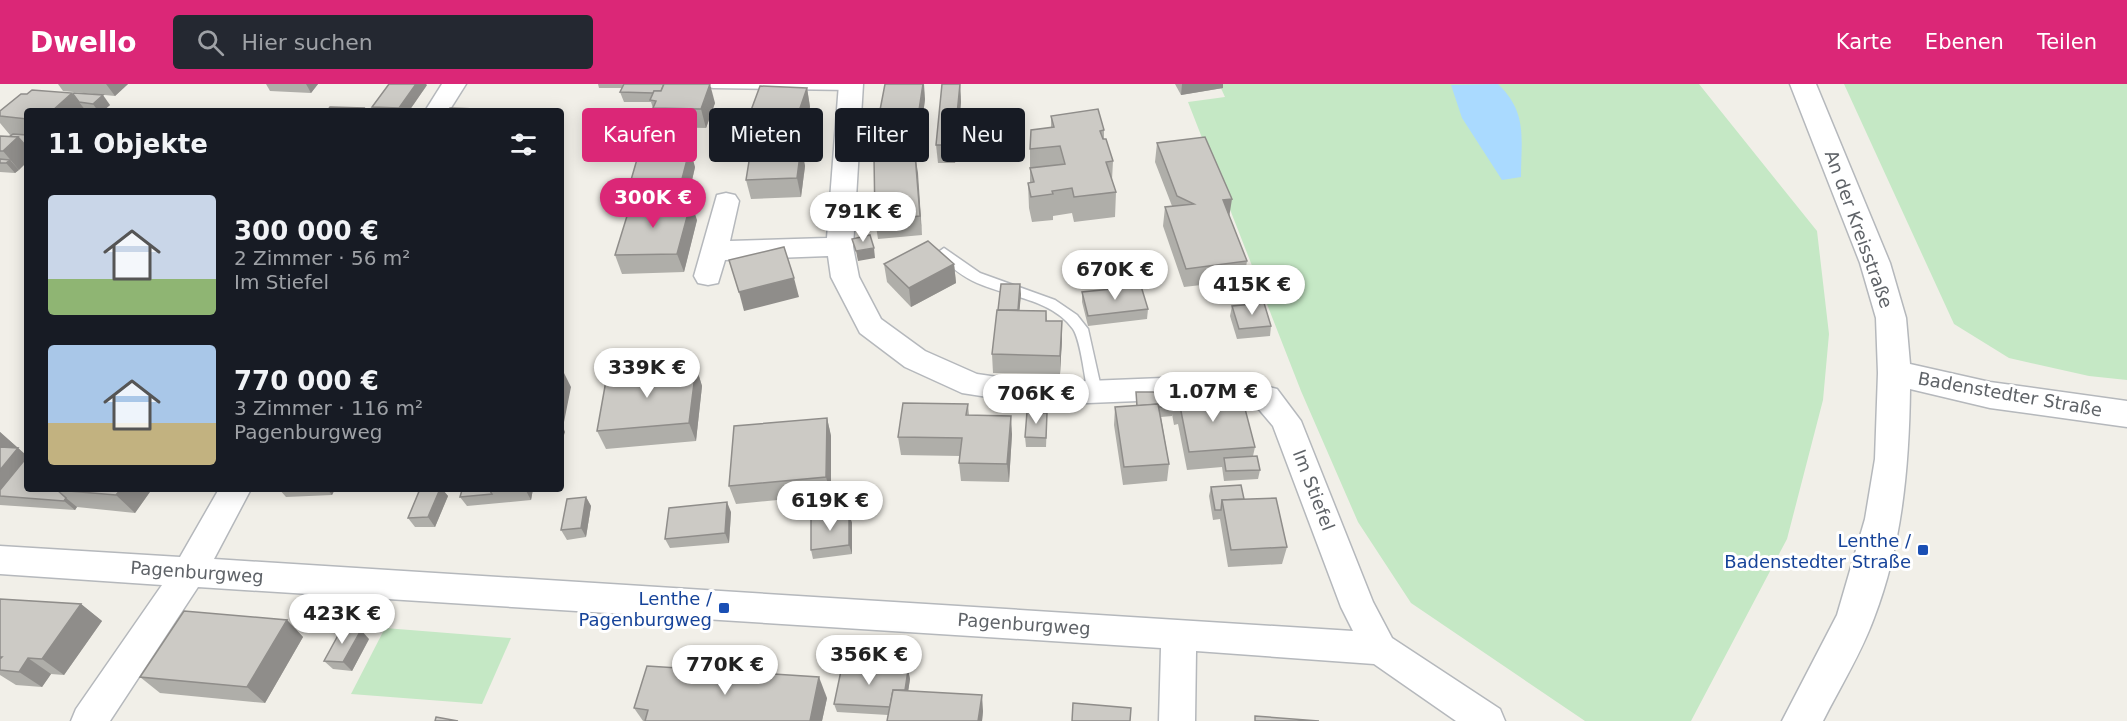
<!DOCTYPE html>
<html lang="de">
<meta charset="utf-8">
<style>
:root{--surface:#171b24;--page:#242831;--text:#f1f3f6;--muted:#9ea1a6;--accent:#db2777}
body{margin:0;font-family:"DejaVu Sans",sans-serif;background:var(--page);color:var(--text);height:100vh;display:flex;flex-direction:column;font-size:22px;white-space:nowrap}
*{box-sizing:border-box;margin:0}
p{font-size:20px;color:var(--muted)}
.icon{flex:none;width:33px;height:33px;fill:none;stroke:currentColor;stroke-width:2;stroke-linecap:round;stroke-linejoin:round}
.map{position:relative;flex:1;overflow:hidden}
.details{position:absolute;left:24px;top:24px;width:540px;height:384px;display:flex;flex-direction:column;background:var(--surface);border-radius:6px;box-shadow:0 3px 15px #0003}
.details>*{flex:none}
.top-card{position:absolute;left:582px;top:24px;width:570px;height:54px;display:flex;gap:12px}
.price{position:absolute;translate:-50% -51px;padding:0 14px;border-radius:21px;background:#fff;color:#222;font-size:20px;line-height:39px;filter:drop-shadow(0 2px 3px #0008)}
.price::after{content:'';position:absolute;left:50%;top:36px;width:18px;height:14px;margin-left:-9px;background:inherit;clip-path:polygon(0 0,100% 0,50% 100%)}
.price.current{background:var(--accent);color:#fff}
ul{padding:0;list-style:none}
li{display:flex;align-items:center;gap:18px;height:150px;padding:0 24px}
li span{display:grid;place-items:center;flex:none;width:168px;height:120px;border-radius:6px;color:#555}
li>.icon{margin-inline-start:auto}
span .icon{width:72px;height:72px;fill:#fffc;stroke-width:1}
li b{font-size:26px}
h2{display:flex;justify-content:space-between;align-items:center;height:72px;padding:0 24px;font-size:26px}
.chip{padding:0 21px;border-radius:6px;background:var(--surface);box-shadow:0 3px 15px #0003;font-size:21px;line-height:54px}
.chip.current{background:var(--accent);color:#fff}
header{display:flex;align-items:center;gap:36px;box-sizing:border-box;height:84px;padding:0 30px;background:var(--accent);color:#fff}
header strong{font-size:28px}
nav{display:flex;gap:33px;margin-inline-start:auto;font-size:21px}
.search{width:420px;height:54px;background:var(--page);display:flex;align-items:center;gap:15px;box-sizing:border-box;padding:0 21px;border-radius:6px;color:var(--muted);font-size:22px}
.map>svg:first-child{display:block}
</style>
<header>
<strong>Dwello</strong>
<div class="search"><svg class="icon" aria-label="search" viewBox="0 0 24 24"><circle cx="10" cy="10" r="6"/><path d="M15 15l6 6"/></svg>Hier suchen</div>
<nav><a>Karte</a><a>Ebenen</a><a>Teilen</a></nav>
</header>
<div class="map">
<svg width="2127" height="637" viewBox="0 0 2127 637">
<rect width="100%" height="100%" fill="#f1efe8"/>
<g fill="#c5e8c5">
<polygon points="1219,0 1699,0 1817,147 1829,250 1823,316 1787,455 1691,637 1585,637 1411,519 1358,438 1301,307 1188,18 1225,13"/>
<polygon points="1844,0 2127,0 2127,296 2089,292 2009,274 1954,240"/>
<polygon points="385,544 511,554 482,620 351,610"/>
</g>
<path fill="#aadaff" d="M1498,0c30,29 23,54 23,93l-19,3 -40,-62 -11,-33z"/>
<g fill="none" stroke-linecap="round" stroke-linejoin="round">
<defs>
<g id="service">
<polygon points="708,0 853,0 857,3 851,6 713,4 709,3"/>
<path d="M944,164l36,25 75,27 22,15 11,14 14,63 -2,4h-10l-2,-4c-4,-16 -7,-51 -15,-63 -21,-30 -65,-32 -96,-46 -14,-6 -26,-16 -38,-27l-2,-3z"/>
</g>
<g id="minor">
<polygon points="442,0 466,0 449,27 425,27"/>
<polygon points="839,0 863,0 853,163 859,193 881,235 925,267 977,290 1038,299 1188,293 1237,295 1277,305 1301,337 1373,518 1392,554 1500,625 1505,637 1456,637 1374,580 1196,567 1195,637 1159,637 1161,564 198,503 110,637 71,637 76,625 162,501 0,490 0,462 180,473 219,405 251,405 214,475 1353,547 1341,523 1273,342 1256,322 1237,317 1188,315 1038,321 962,309 905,283 860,249 831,193 828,172 725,176 718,199 708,201 698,199 694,192 717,111 726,109 735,111 739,117 730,157 827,154"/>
</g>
<path id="tertiary" d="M1790,0h26l74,179 16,55 4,46 80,18 137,19v26l-137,-19 -80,-19c-1,78 -8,156 -36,229 -13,36 -34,69 -51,103h-41l55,-106 28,-96 10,-60 3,-86 -2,-55 -16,-55z"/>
</defs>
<use href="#service" stroke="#b5b8bc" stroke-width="3"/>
<use href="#minor" stroke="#b5b8bc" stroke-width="3"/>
<use href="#tertiary" stroke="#b5b8bc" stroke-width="3"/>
<use href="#service" fill="#fff" fill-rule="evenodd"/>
<use href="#minor" fill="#fff" fill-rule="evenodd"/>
<use href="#tertiary" fill="#fff" fill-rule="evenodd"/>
</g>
<g fill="#afaea9">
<polygon points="58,0 128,0 115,12 63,7"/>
<polygon points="266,0 318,0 311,9 270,7"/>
<polygon points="598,0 624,0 622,4 599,4"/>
<polygon points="624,0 715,19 706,44 659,43 651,18 624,18 620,8"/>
<polygon points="960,0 961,18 955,79 938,79 936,61"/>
<polygon points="1175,0 1223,0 1223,4 1181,11"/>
<polygon points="427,1 409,27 375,27 372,23"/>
<polygon points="807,4 810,23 802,49 755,47 750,29"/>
<polygon points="21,10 110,21 103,27 27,27 27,78 15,89 0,88 0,52 9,53 11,51 10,51 0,39 0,27"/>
<polygon points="925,15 918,71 915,71 922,151 878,155 875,136 909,71 878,70 875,52"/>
<polygon points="1051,32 1104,46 1104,55 1113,77 1112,96 1116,108 1115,133 1074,138 1072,129 1053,132 1053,136 1032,138 1029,124 1028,99 1030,99 1030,65 1051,43"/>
<polygon points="1157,59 1247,177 1244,196 1184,203 1163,142 1165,123 1172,122 1155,78"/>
<polygon points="801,63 805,82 801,113 751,115 746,96"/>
<polygon points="695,83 688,114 638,115 631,96"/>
<polygon points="697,136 684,188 622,190 615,171"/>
<polygon points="884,180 954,180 956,199 911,223 887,198"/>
<polygon points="1082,208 1148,225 1147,235 1088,242 1082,218"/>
<polygon points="1021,210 1019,226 1046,227 1047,237 1062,255 1060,290 993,289 992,270 998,226"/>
<polygon points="1232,222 1271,242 1270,252 1237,255 1230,232"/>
<polygon points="696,283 702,302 696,357 606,365 597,347"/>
<polygon points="1173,307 1208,320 1255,363 1253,372 1260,386 1258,395 1224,397 1222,383 1187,386 1178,340 1174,341 1172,330 1172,332 1161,333 1169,380 1167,397 1123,401 1114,341 1115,323 1136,322 1136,308 1172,318"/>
<polygon points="968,320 969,331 1012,350 1009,398 961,397 959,379 960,372 901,371 898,353"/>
<polygon points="827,334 831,352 831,411 736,420 729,402"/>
<polygon points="1047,338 1046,363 1026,363 1025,353"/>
<polygon points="0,348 27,372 152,405 135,429 77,423 75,426 0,421"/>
<polygon points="1211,403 1244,415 1287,463 1282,480 1228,483 1220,435 1213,436 1209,412"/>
<polygon points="279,405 335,405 332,411 286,413"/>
<polygon points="420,405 442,405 448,412 435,443 415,443 408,434"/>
<polygon points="461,405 533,405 531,416 467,422 460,413 462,406"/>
<polygon points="586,413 591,422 586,453 567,456 561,446"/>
<polygon points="731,428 729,459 670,464 665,455"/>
<polygon points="849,430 852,439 852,470 813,475 811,466"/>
<polygon points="0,515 81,520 102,537 64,591 51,590 42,603 16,601 0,591"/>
<polygon points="287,536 303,553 265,619 160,609 140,593"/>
<polygon points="369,555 352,587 333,585 324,577"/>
<polygon points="908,586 910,595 908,607 983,627 982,637 887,637 888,631 837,628 834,620"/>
<polygon points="827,614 822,637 643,637 634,624"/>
</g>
<g fill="#8f8d8a">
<polygon points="106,0 128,0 115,12"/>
<polygon points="306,0 318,0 311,9"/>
<polygon points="416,0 426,0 427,1 409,27 401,27 399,24"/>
<polygon points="710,0 715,19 706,44 701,25"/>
<polygon points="923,0 924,0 925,15 918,71 915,52"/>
<polygon points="960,0 961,18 955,79 954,61"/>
<polygon points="1182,0 1223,0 1223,4 1181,11"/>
<polygon points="807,4 810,23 802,49 798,30"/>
<polygon points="72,9 86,27 52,27"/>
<polygon points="103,11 110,21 103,27 98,27 93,20"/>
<polygon points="561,40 563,46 561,51"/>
<polygon points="18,53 27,64 27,78 19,86 3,67"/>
<polygon points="801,63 805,82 801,113 797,94"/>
<polygon points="690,64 695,83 688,114 682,95"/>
<polygon points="915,70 918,89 922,151 920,132"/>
<polygon points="10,76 19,86 15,89 6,79"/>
<polygon points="1232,115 1229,134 1223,116"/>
<polygon points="691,118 697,136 684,188 677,170"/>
<polygon points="874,164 875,174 858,177 856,167"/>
<polygon points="954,180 956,199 911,223 909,204"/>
<polygon points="794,194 799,213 744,227 739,208"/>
<polygon points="1020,200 1021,210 1018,244 1018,235"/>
<polygon points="1062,237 1062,255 1060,290 1060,272"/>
<polygon points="561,283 571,303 563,343 565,348 561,360"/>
<polygon points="696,283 702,302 696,357 689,339"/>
<polygon points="1011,332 1012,350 1009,398 1007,380"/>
<polygon points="827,334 831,352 831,411 826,393"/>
<polygon points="0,348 27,372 0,412"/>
<polygon points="121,405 152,405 135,429 116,411"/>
<polygon points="327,405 335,405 332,411"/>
<polygon points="440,405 442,405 448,412 435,443 428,433"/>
<polygon points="525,405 533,405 531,416"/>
<polygon points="586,413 591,422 586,453 581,444"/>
<polygon points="66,414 77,423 75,426 64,417"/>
<polygon points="727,418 731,428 729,459 725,449"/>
<polygon points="849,430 852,439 852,470 849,461"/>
<polygon points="81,520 102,537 64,591 42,575"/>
<polygon points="287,536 303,553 265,619 247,603"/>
<polygon points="361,546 369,555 352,587 343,578"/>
<polygon points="28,574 51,590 42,603 19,588"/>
<polygon points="908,586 910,595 906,622 904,613"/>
<polygon points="819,593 827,614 822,637 810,637"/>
<polygon points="982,611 983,627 982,637 978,637"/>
</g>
<g fill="#cccac5" stroke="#8f8d8a" stroke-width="1.5">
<polygon points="389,0 416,0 399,24 372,23"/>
<polygon points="624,0 664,0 661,7 654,7 653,9 620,8"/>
<polygon points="664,0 710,0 701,25 653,24 656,17 650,16 654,7 661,7"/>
<polygon points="885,0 923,0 915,52 875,52"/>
<polygon points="942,0 960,0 954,61 936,61"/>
<polygon points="760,2 807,4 798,30 750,29"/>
<polygon points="32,6 72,9 52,27 27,27 27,35 0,32 0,27 21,10 27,10"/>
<polygon points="74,9 103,11 93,20 79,18 73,10"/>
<polygon points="330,23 364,24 362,27 327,27"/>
<polygon points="450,24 502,26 501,27 448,27"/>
<polygon points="1098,25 1104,46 1100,47 1103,55 1106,55 1113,77 1106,78 1116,108 1074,113 1072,104 1052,107 1053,110 1031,113 1028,99 1034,98 1030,84 1065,80 1060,62 1030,65 1031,46 1054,43 1051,32"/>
<polygon points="13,50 27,51 27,62 26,62 18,53 9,53"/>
<polygon points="0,52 18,53 3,67 0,67"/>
<polygon points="1205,53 1232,115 1223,116 1247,177 1186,185 1165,123 1194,120 1177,112 1157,59"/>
<polygon points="801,63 797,94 746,96 751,65"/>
<polygon points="690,64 682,95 631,96 640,65"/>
<polygon points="915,70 920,132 875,136 874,73"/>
<polygon points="0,75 10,76 6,79 0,79"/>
<polygon points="691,118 677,170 615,171 631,119"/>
<polygon points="870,151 874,164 856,167 852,155"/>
<polygon points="928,157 954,180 909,204 884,180"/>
<polygon points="784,163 794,194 739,208 729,176"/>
<polygon points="1001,200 1020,200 1018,226 998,226"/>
<polygon points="1141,202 1148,225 1088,232 1082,208"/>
<polygon points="1264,219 1271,242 1239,245 1232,222"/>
<polygon points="997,226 1046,227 1046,237 1062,237 1060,272 992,270"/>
<polygon points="696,283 689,339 597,347 607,291"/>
<polygon points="1205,305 1208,320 1243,317 1255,363 1189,368 1180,322 1176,322 1173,307"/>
<polygon points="1136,308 1171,308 1173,323 1159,323 1158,320 1137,322"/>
<polygon points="903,319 968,320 966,331 1011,332 1007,380 959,379 962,354 898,353"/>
<polygon points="1158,320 1169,380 1124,383 1115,323"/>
<polygon points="1027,328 1047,329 1046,354 1025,353"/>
<polygon points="827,334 826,393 729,402 734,342"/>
<polygon points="0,363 18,364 0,386"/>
<polygon points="1257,372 1260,386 1226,387 1224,374"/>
<polygon points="27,373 27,405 57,405 57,406 66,414 64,417 0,412 0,406"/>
<polygon points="1241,401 1244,415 1222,416 1221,426 1215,426 1211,403"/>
<polygon points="57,405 121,405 116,411 57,406"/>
<polygon points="420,405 440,405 428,433 408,434"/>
<polygon points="477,405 489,405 492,410 460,413 462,406"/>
<polygon points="586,413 581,444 561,446 567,415"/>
<polygon points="1276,414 1287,463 1231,466 1222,416"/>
<polygon points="727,418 725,449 665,455 669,424"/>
<polygon points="849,430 849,461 811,466 811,434"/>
<polygon points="0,515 81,520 42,575 28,574 19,588 0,586 0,575 2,573 0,573"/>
<polygon points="184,527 287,536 247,603 140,593"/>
<polygon points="342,544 361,546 343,578 324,577"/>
<polygon points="647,582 819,593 810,637 645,637 648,626 634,624"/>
<polygon points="842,582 908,586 905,606 893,606 890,623 834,620"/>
<polygon points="893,606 982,611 978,637 887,637"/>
<polygon points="1073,619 1131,624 1130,637 1072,637"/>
<polygon points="1255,632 1319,637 1255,637"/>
<polygon points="436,633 458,637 435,637"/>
</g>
<g fill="#1a4fb4" stroke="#fff" stroke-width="2">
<rect x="1917" y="460" width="12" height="12" rx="3"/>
<rect x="718" y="518" width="12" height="12" rx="3"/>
</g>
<g text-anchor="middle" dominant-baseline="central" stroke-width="6" stroke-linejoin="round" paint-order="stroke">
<g font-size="18" fill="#5f6368" stroke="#fff">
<text transform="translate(1859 145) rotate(70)">An der Kreisstraße</text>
<text transform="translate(2010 310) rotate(10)">Badenstedter Straße</text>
<text transform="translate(1314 406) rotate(69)">Im Stiefel</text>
<text transform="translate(197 488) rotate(4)">Pagenburgweg</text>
<text transform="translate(1024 540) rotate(4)">Pagenburgweg</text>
</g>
<g font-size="18" fill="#164399" stroke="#fff" text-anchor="end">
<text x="1911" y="456">Lenthe /<tspan x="1911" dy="21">Badenstedter Straße</tspan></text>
<text x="712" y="514">Lenthe /<tspan x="712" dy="21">Pagenburgweg</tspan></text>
</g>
</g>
</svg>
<b class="price current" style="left:653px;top:145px">300K €</b>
<b class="price" style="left:863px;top:159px">791K €</b>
<b class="price" style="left:1115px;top:217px">670K €</b>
<b class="price" style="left:1252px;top:232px">415K €</b>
<b class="price" style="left:647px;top:315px">339K €</b>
<b class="price" style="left:1213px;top:339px">1.07M €</b>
<b class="price" style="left:1036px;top:341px">706K €</b>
<b class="price" style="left:830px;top:448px">619K €</b>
<b class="price" style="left:342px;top:561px">423K €</b>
<b class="price" style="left:869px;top:602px">356K €</b>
<b class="price" style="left:725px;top:612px">770K €</b>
<div class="top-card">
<a class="chip current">Kaufen</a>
<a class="chip">Mieten</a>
<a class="chip">Filter</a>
<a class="chip">Neu</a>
</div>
<section class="details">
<h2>11 Objekte<svg class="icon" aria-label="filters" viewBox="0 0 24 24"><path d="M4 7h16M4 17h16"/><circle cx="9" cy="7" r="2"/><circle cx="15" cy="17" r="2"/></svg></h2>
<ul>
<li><span style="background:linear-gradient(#c9d6e8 70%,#8fb573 0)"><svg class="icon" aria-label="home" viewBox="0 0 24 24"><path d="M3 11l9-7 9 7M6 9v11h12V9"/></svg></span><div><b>300 000 €</b><p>2 Zimmer · 56 m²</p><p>Im Stiefel</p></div></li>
<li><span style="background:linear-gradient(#a9c7e8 65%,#c2b280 0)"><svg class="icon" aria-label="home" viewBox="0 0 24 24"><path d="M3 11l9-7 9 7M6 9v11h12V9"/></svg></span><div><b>770 000 €</b><p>3 Zimmer · 116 m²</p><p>Pagenburgweg</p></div></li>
</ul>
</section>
</div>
